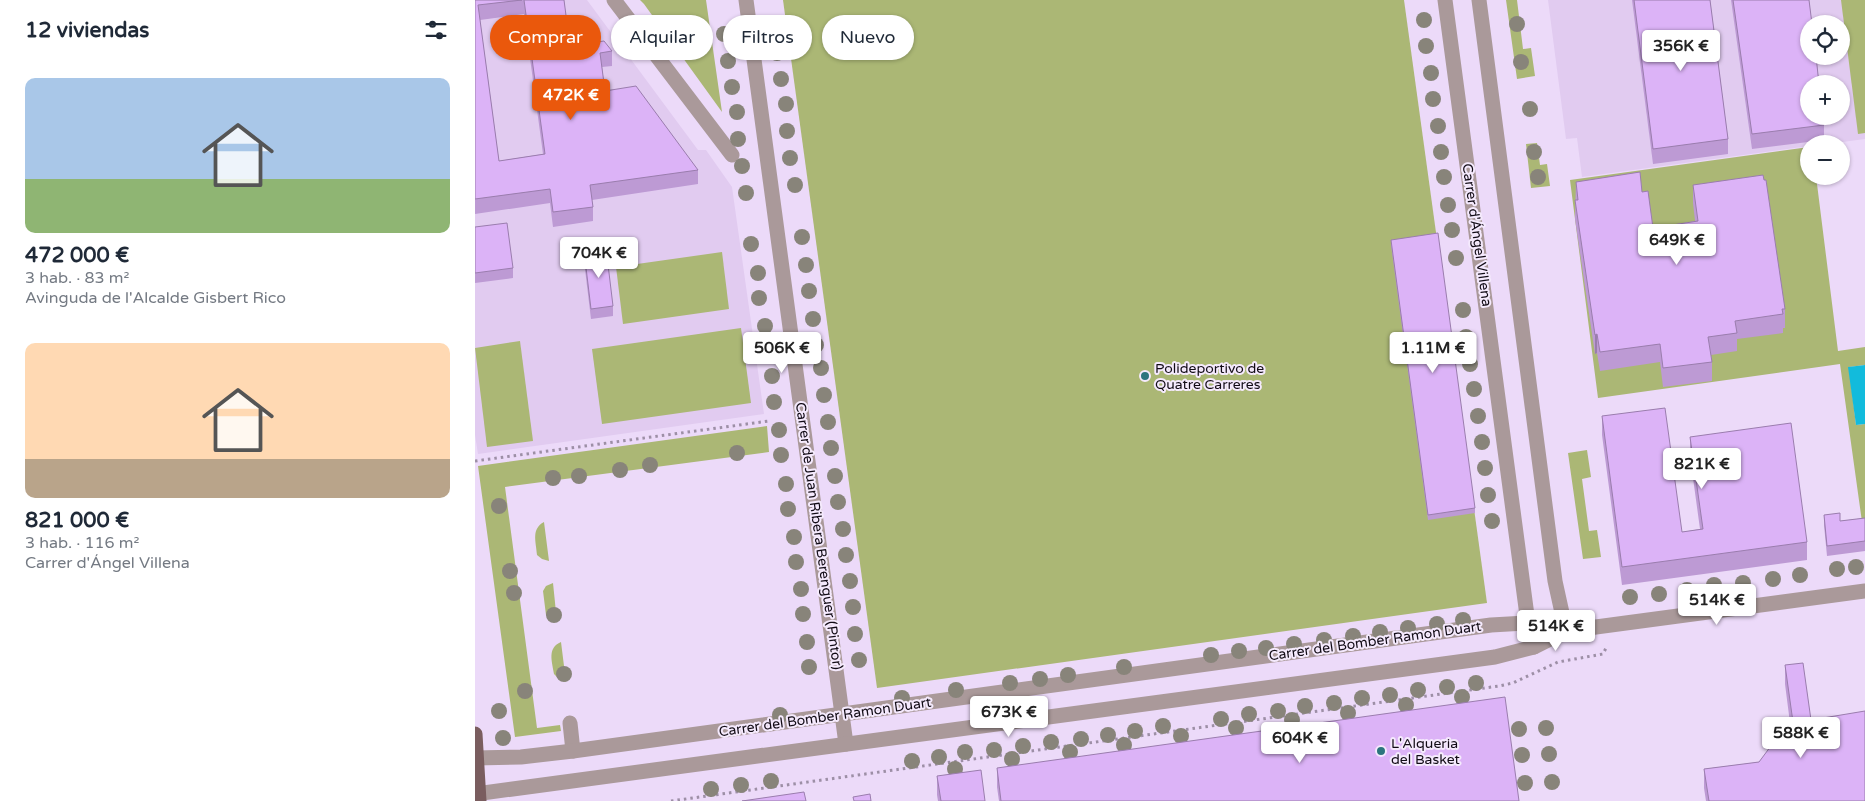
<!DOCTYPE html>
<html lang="es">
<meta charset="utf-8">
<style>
:root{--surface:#fff;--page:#f6f6f7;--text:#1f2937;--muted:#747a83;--accent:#ea580c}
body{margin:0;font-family:"Varela Round",sans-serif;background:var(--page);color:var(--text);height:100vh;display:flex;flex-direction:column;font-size:19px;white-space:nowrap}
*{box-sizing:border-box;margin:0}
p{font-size:16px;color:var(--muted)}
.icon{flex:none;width:28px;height:28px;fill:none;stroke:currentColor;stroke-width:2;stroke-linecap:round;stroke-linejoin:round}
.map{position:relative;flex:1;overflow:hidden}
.side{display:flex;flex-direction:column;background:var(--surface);width:475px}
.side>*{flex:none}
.hud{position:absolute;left:15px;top:15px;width:475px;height:45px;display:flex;gap:10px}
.controls{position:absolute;left:1325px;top:15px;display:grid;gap:10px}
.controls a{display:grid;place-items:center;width:50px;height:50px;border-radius:50%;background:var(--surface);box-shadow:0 1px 4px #0004;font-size:25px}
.price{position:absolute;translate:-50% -42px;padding:0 11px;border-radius:5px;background:#fff;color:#222;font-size:16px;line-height:32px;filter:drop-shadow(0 1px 2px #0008)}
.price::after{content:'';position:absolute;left:50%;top:30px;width:15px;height:11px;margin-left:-8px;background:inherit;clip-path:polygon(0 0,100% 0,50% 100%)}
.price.current{background:var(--accent);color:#fff}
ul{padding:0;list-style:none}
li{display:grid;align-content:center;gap:10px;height:265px;padding:0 25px}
li span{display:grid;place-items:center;height:155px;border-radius:10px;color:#555}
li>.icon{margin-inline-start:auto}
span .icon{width:90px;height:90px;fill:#fffc;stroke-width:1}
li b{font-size:21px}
h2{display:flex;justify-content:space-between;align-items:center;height:60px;padding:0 25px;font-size:21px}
.chip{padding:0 18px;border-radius:22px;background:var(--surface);box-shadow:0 1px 4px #0004;font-size:18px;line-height:45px}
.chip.current{background:var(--accent);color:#fff}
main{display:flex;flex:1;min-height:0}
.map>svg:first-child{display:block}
</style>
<main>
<section class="side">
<h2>12 viviendas<svg class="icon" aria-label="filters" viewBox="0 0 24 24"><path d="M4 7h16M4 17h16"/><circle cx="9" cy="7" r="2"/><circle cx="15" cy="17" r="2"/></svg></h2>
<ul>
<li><span style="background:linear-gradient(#a9c7e8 65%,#8fb573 0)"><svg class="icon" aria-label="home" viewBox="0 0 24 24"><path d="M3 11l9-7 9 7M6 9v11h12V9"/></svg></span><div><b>472 000 €</b><p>3 hab. · 83 m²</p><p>Avinguda de l'Alcalde Gisbert Rico</p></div></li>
<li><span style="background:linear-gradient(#ffd9b3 75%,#b9a48a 0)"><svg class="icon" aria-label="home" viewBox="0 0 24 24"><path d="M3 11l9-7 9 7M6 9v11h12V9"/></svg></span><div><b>821 000 €</b><p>3 hab. · 116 m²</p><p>Carrer d'Ángel Villena</p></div></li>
</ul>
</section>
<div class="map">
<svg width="1390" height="801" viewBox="0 0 1390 801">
<rect width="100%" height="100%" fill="#ecdaf9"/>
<g fill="#e1cbf0" fill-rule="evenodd">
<polygon points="0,0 112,0 223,150 231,150 257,187 289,414 3,454 0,435"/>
<path d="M1073,0h317v139l-38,5h-18v2l-227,31 -5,-39 -11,1zM1334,24h32v32h-32zM1334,84h32v32h-32z"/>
</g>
<g fill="#abb775">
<polygon points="165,0 231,0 247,112 169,4"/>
<polygon points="308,0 929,0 1012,603 402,688"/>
<polygon points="1031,0 1042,0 1048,49 1056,48 1060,76 1042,79"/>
<polygon points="1366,0 1390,0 1390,133 1383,134"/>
<polygon points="1062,143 1065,165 1072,164 1075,186 1056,188 1051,144"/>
<polygon points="1334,147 1334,176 1341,176 1363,351 1390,347 1390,365 1374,367 1381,425 1390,424 1390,528 1388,529 1365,364 1123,398 1095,180"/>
<polygon points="247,252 254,309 148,324 141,267"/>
<polygon points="266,328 276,403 127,424 117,349"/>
<polygon points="45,341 58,441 12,447 0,348"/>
<polygon points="292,426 294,452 30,487 62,728 85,725 86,731 40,737 3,466"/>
<polygon points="1112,450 1116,477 1107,479 1114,531 1122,530 1126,557 1108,559 1093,453"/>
<path d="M69,522l5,39 -7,-2 -5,-4c-1,-14 -6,-26 7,-33z"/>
<polygon points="78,583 82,622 76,620 71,615 68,591 71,586"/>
<path d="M86,642l5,40 -7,-3 -5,-5c-2,-13 -7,-26 7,-32z"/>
</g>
<polygon fill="#12bbdc" points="1390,365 1390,424 1381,425 1373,367"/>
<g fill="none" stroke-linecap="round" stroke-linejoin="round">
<g stroke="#9d8fa6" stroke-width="3" stroke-dasharray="2.5 4" stroke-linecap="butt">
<polyline points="0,461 294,421"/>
<polyline points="196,801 1024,686 1038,683 1083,662 1128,654 1132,646"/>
</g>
<polyline stroke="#aa999a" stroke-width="15" points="95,723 98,751"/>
<g stroke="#aa999a" stroke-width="15">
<polyline points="139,0 257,155"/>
<polyline points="271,0 371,744"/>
<polyline points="970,0 1053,623 1059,647"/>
<polyline points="1004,0 1080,581 1091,631"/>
<polyline points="0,758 46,757 98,751 1016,625 1053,623 1091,631 1390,591"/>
<polyline points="0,794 1020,657 1059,647 1091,631"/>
</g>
<polyline stroke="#7a5d5f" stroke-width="15" points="0,734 4,801"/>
</g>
<g fill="#88847a">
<circle cx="949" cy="20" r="8"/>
<circle cx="1042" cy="24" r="8"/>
<circle cx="298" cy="26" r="8"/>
<circle cx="249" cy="34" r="8"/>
<circle cx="951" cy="46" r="8"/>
<circle cx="302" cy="53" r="8"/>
<circle cx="253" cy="61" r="8"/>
<circle cx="1046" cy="62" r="8"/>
<circle cx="956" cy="73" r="8"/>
<circle cx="306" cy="79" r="8"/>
<circle cx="257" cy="87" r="8"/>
<circle cx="958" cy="99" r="8"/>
<circle cx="311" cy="104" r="8"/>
<circle cx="1055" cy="109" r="8"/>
<circle cx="262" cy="112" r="8"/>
<circle cx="963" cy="126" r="8"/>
<circle cx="312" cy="131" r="8"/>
<circle cx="263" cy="139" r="8"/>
<circle cx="966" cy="152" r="8"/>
<circle cx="1059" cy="152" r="8"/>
<circle cx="315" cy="158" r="8"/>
<circle cx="267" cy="166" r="8"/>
<circle cx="969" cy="177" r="8"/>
<circle cx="1063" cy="177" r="8"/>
<circle cx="320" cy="185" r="8"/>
<circle cx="271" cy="193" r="8"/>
<circle cx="973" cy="205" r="8"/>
<circle cx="977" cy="230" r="8"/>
<circle cx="327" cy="237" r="8"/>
<circle cx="276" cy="244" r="8"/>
<circle cx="981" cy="258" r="8"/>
<circle cx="331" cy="265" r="8"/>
<circle cx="283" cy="273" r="8"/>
<circle cx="334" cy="291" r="8"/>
<circle cx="284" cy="298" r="8"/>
<circle cx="988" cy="310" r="8"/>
<circle cx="338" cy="319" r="8"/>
<circle cx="290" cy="326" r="8"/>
<circle cx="991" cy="337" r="8"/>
<circle cx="341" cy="345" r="8"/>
<circle cx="292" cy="352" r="8"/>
<circle cx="995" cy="364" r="8"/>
<circle cx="346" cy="368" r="8"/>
<circle cx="297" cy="376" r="8"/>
<circle cx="999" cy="389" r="8"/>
<circle cx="349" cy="395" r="8"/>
<circle cx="299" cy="402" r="8"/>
<circle cx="1003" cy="416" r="8"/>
<circle cx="353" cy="422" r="8"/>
<circle cx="304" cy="430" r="8"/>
<circle cx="1007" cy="442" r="8"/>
<circle cx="356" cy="448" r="8"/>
<circle cx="262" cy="453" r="8"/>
<circle cx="306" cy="455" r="8"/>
<circle cx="175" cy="465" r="8"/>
<circle cx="1010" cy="468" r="8"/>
<circle cx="145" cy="470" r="8"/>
<circle cx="104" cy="476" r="8"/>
<circle cx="360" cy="476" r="8"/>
<circle cx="78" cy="478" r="8"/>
<circle cx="311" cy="484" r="8"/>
<circle cx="1013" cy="495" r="8"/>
<circle cx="363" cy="502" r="8"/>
<circle cx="24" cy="506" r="8"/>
<circle cx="313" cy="509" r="8"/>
<circle cx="1017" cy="521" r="8"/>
<circle cx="368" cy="529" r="8"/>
<circle cx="319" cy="537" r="8"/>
<circle cx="371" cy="555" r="8"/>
<circle cx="321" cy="562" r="8"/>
<circle cx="1381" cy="567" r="8"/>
<circle cx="1362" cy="569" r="8"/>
<circle cx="35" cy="571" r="8"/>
<circle cx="1325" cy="575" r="8"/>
<circle cx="1298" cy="579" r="8"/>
<circle cx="375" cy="581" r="8"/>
<circle cx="1268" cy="583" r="8"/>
<circle cx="1239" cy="585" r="8"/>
<circle cx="326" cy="589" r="8"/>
<circle cx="1212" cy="590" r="8"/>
<circle cx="39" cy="593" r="8"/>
<circle cx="1184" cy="594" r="8"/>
<circle cx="1155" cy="597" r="8"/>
<circle cx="378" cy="607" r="8"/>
<circle cx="328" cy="614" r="8"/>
<circle cx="79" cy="615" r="8"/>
<circle cx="988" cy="620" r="8"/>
<circle cx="962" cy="624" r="8"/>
<circle cx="933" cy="628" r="8"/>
<circle cx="905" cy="632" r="8"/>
<circle cx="380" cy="634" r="8"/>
<circle cx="878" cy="636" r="8"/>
<circle cx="849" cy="640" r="8"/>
<circle cx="332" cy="642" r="8"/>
<circle cx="819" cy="644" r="8"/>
<circle cx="791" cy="648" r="8"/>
<circle cx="764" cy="651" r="8"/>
<circle cx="736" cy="655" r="8"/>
<circle cx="384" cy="660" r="8"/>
<circle cx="334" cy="667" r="8"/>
<circle cx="649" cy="667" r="8"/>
<circle cx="89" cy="674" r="8"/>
<circle cx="593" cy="675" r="8"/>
<circle cx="565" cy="679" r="8"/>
<circle cx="535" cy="683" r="8"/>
<circle cx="1001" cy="683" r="8"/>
<circle cx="972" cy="687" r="8"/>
<circle cx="481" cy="690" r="8"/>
<circle cx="943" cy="690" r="8"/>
<circle cx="50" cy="691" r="8"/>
<circle cx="915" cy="695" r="8"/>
<circle cx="987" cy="697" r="8"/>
<circle cx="427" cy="698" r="8"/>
<circle cx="887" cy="698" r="8"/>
<circle cx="859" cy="703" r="8"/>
<circle cx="931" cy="705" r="8"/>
<circle cx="830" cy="706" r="8"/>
<circle cx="24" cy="711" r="8"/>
<circle cx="803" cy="711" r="8"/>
<circle cx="873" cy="713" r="8"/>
<circle cx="774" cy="714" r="8"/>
<circle cx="305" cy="715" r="8"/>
<circle cx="746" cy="719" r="8"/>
<circle cx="817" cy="720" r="8"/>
<circle cx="688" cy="726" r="8"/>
<circle cx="761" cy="728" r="8"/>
<circle cx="1071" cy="728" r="8"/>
<circle cx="1044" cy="729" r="8"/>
<circle cx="660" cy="731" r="8"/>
<circle cx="633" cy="735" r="8"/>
<circle cx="706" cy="736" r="8"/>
<circle cx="28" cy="738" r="8"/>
<circle cx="606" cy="739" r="8"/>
<circle cx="576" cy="742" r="8"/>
<circle cx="649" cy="745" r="8"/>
<circle cx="548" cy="746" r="8"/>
<circle cx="519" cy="750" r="8"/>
<circle cx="490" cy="752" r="8"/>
<circle cx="595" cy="752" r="8"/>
<circle cx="1074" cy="754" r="8"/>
<circle cx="1047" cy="755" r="8"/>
<circle cx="464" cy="757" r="8"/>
<circle cx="537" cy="759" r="8"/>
<circle cx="437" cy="761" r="8"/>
<circle cx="480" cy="769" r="8"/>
<circle cx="296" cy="781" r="8"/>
<circle cx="1077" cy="782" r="8"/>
<circle cx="1050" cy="783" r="8"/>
<circle cx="266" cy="785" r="8"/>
<circle cx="236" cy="789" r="8"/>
</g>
<g fill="#bd9ad4" fill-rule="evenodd">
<path d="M0,0h89l6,46 42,5v15l-10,1 3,24 93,79v14l-106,16 1,7v14l-40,6 -3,-24 -75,11zM49,14l19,140 -44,7 -19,-141z"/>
<polygon points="1157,0 1235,0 1253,139 1253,154 1178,164"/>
<polygon points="1256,0 1334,0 1349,125 1349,140 1277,149"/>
<polygon points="1101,182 1167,192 1178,228 1220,221 1218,203 1218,185 1310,309 1310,328 1308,328 1308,333 1262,339 1262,351 1236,355 1237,362 1237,381 1188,387 1185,362 1125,371 1122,353 1120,354 1100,219"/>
<polygon points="0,227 38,268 38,278 0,283"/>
<polygon points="916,240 1000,508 1000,513 953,520 916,245"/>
<polygon points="109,251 138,306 138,316 116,319 109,261"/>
<polygon points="1127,416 1207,532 1225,529 1215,456 1215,437 1332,542 1332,560 1147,585 1127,435"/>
<polygon points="1349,515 1365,521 1390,518 1390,551 1352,556 1349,525"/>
<polygon points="1310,665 1336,720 1390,801 1231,801 1229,788 1229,769 1284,762 1315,723 1310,684"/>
<polygon points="522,768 1044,801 524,801 522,787"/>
<polygon points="462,776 510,801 463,801 462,795"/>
</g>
<polygon fill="#9a7dad" points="1122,334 1122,353 1120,354 1120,335"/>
<g fill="#dcb3f7" stroke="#9a7dad">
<polygon points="0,0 47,0 3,5 24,161 70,154 49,0 89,0 95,46 129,41 137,51 125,53 130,91 161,86 223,170 115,185 118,207 78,212 75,189 0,199"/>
<polygon points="1159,0 1235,0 1253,139 1178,149"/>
<polygon points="1258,0 1334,0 1337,24 1334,24 1334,56 1341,56 1344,84 1334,84 1334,116 1348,116 1349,125 1277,134"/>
<polygon points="1165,172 1167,192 1173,191 1178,228 1223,221 1218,185 1288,175 1289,180 1291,180 1310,309 1307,309 1308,314 1260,321 1262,333 1233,337 1237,362 1188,368 1185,344 1125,352 1122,334 1120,335 1100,200 1103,200 1101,182"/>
<polygon points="32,223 38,268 0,273 0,227"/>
<polygon points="963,233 1000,508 953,515 916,240"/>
<polygon points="131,248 138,306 116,309 109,251"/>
<polygon points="1190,408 1207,532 1228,529 1215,437 1316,423 1332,542 1147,567 1127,416"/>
<polygon points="1365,513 1365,521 1390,518 1390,541 1352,546 1349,515"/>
<polygon points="1328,663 1336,720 1390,711 1390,801 1234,801 1229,769 1284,762 1313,723 1318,722 1310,665"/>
<polygon points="1030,697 1044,801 526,801 522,768"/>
<polygon points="506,770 510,801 466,801 462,776"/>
<polygon points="329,792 331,801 267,801"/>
<polygon points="395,794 396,801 379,801 378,797"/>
</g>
<g fill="#2c757d" stroke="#f5eafd" stroke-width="2">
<circle cx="670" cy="376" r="5"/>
<circle cx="906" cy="751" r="5"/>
</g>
<g text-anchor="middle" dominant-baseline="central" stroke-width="4" stroke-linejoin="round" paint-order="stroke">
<g font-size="14" fill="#110b15" stroke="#f5eafd">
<text transform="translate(1002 235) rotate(82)">Carrer d'Ángel Villena</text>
<text transform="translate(344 536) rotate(82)">Carrer de Juan Ribera Berenguer (Pintor)</text>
<text transform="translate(900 641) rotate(-8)">Carrer del Bomber Ramon Duart</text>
<text transform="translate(350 717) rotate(-8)">Carrer del Bomber Ramon Duart</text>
</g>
<g font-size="14" fill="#110b15" stroke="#f5eafd" text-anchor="start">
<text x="680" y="368">Polideportivo de<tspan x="680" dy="16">Quatre Carreres</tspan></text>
<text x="916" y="743">L'Alqueria<tspan x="916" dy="16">del Basket</tspan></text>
</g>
</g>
</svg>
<div class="controls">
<a><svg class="icon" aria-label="locate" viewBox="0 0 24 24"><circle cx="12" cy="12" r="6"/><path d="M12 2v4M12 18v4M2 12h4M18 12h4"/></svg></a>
<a>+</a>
<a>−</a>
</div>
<b class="price" style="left:1206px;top:72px">356K €</b>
<b class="price current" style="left:96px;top:121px">472K €</b>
<b class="price" style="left:1202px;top:266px">649K €</b>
<b class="price" style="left:124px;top:279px">704K €</b>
<b class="price" style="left:307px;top:374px">506K €</b>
<b class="price" style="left:958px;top:374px">1.11M €</b>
<b class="price" style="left:1227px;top:490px">821K €</b>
<b class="price" style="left:1242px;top:626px">514K €</b>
<b class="price" style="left:1081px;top:652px">514K €</b>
<b class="price" style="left:534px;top:738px">673K €</b>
<b class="price" style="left:1326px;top:759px">588K €</b>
<b class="price" style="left:825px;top:764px">604K €</b>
<div class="hud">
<a class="chip current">Comprar</a>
<a class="chip">Alquilar</a>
<a class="chip">Filtros</a>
<a class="chip">Nuevo</a>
</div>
</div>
</main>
